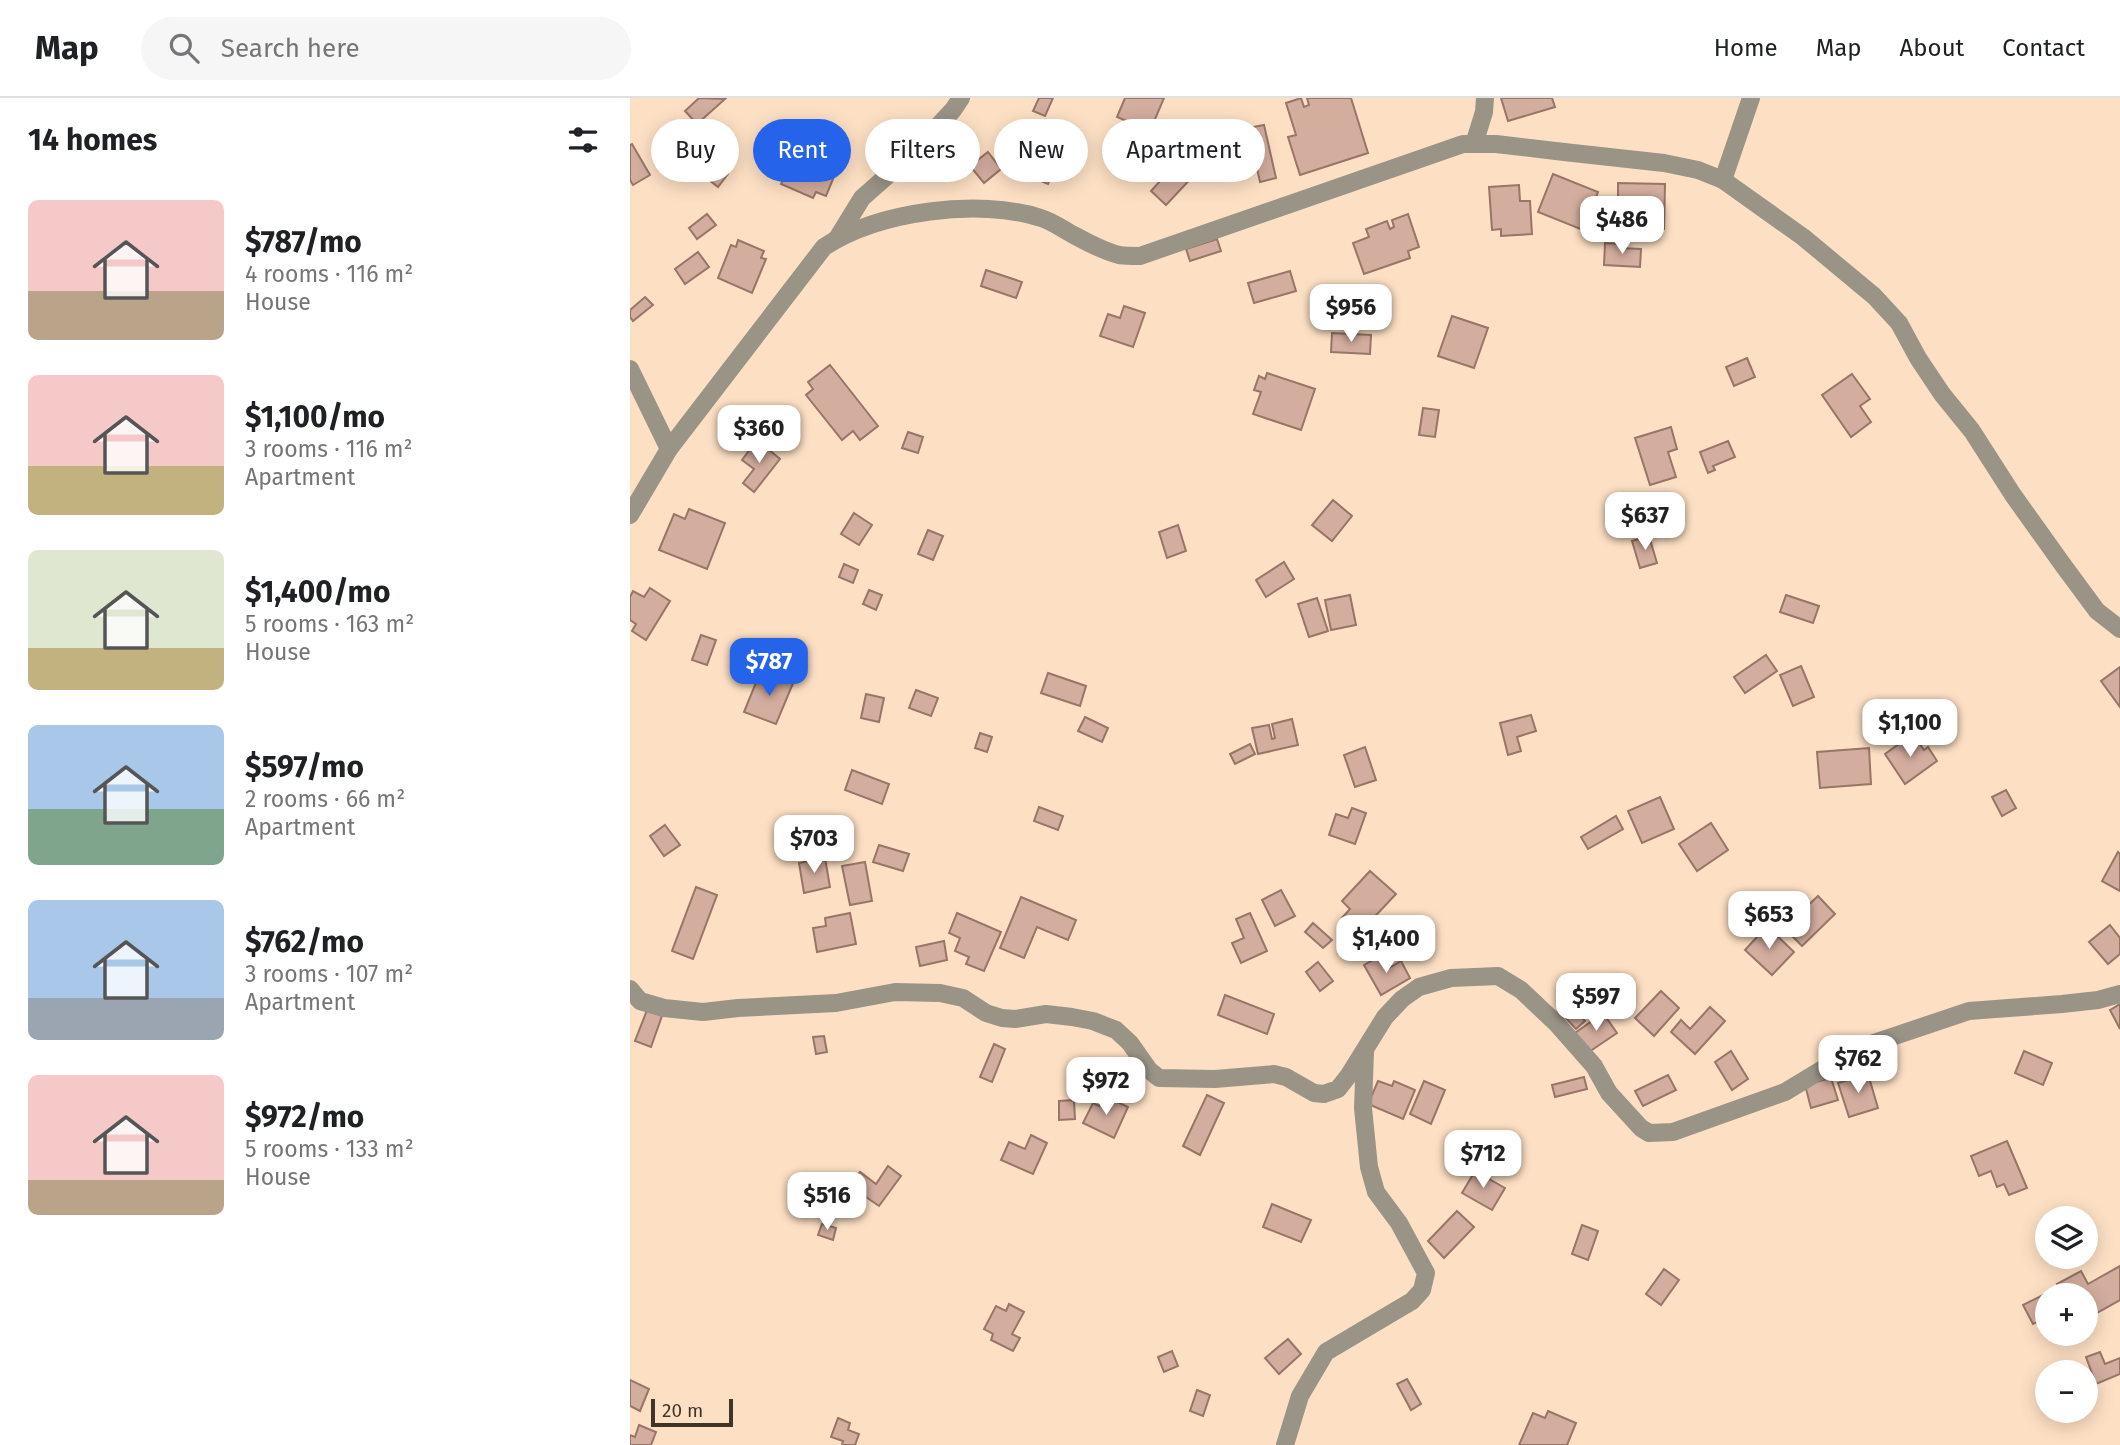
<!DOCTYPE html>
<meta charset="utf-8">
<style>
:root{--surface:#fff;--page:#f6f6f6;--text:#202124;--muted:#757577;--line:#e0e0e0;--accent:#2563eb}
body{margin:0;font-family:"Fira Sans",sans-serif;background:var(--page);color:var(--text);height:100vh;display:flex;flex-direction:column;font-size:26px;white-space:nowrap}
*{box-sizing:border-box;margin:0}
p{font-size:23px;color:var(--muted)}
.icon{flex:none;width:38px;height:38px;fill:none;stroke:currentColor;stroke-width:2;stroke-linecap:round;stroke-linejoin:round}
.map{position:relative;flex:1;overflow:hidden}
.panel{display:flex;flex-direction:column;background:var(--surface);width:630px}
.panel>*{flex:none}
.guide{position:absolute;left:21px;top:21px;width:665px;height:63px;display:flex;gap:14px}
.controls{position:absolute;left:1405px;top:1108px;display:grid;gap:14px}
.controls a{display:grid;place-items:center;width:63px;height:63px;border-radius:50%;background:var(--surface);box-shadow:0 4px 18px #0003;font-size:35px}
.scale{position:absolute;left:21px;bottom:18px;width:82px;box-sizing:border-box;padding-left:7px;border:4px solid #403429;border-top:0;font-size:19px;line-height:24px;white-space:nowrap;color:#403429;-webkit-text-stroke:5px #fde0c4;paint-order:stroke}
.price{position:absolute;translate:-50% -60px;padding:0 16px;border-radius:14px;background:#fff;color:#222;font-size:23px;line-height:46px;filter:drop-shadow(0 2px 4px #0008)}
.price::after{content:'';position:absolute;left:50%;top:42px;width:21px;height:16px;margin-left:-10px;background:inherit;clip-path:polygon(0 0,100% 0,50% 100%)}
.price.current{background:var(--accent);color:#fff}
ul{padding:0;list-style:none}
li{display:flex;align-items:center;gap:21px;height:175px;padding:0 28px}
li span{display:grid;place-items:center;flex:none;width:196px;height:140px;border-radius:10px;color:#555}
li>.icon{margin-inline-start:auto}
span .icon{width:84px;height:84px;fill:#fffc;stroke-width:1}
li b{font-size:30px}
h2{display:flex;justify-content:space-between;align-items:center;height:84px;padding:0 28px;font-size:30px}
.tag{padding:0 24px;border-radius:32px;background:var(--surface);box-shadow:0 4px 18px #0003;font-size:24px;line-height:63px}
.tag.current{background:var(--accent);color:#fff}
header{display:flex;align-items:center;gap:42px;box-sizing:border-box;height:98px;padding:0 35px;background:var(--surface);border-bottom:2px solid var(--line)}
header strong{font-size:33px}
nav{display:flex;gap:38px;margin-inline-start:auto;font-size:24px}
.search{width:490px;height:63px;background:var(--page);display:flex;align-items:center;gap:18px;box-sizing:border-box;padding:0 24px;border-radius:38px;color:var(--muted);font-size:26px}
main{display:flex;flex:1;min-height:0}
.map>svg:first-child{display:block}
</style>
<header>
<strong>Map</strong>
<div class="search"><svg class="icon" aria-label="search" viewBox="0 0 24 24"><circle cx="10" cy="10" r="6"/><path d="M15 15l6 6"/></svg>Search here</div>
<nav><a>Home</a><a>Map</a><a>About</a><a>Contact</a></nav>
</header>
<main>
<section class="panel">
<h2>14 homes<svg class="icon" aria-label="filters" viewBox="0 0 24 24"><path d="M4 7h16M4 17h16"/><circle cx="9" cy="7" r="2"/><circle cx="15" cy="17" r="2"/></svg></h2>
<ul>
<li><span style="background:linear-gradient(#f6c9c9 65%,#b9a48a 0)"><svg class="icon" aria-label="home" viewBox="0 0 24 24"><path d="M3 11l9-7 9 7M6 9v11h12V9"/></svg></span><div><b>$787/mo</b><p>4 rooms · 116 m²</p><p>House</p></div></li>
<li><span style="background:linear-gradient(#f6c9c9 65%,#c2b280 0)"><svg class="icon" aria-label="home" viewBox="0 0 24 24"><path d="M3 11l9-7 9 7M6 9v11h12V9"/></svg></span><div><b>$1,100/mo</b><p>3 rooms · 116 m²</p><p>Apartment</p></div></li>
<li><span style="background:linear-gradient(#dfe7d0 70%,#c2b280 0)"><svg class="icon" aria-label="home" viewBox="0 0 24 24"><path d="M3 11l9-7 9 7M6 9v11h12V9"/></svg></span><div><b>$1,400/mo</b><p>5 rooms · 163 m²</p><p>House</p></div></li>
<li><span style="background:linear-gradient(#a9c7e8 60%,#7fa58c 0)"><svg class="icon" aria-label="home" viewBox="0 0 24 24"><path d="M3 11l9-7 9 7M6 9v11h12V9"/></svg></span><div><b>$597/mo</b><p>2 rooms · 66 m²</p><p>Apartment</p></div></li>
<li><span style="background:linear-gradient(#a9c7e8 70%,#9aa5b1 0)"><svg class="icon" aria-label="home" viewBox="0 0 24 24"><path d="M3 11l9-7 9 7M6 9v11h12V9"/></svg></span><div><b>$762/mo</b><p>3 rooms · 107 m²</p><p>Apartment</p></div></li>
<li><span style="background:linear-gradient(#f6c9c9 75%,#b9a48a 0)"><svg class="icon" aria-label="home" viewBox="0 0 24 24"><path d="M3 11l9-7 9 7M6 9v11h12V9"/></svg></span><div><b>$972/mo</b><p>5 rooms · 133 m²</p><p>House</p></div></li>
</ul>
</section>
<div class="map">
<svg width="1490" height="1347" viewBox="0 0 1490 1347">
<rect width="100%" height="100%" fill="#fde0c4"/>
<g fill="#d3ad9e" stroke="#987567" stroke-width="2">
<polygon points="69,0 95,1 67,26 55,13"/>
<polygon points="409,0 423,0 415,18 403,13"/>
<polygon points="495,0 534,0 520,33 487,19"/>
<polygon points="671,0 674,9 679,7 677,0 721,0 738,55 670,77 658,39 666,37 656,5"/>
<polygon points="871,0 922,0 925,9 878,23"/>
<polygon points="634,27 646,80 630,84 618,30"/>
<polygon points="67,43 81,62 56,81 42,62"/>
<polygon points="169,45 201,58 198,65 208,69 196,98 186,94 183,100 151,86"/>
<polygon points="2,46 20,77 3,87 0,82 0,47"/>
<polygon points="401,51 412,53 409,65 398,62"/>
<polygon points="358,54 371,71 354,85 340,68"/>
<polygon points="552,59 567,74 536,107 521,93"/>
<polygon points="414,61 426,66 418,86 406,81"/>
<polygon points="89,68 98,76 88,89 78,81"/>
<polygon points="923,76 968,94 953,132 908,114"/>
<polygon points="988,85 1035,86 1034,131 988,130"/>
<polygon points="889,87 890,103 900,103 902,136 871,138 871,131 862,132 859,89"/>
<polygon points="77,116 86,127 67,141 59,130"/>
<polygon points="778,116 789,149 778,153 780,160 734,176 723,145 739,139 736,131 757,123 760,131 764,129 762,122"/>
<polygon points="587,141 591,153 560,163 556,151"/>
<polygon points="108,142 134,153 131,160 136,161 122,195 88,180 101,147 106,149"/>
<polygon points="975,145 990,146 990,150 1011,151 1010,169 974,167"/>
<polygon points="68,154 79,169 55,186 45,171"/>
<polygon points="356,172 392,184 386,200 351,188"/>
<polygon points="660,173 666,193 624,205 618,185"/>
<polygon points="15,199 23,207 3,223 0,219 0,212"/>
<polygon points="494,208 515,215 503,249 470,238 478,216 490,220"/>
<polygon points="822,218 858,230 844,270 808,258"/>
<polygon points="702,235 741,237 740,256 701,254"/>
<polygon points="1117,260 1125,279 1104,288 1096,269"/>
<polygon points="200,267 248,328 230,342 223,333 212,342 176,297 183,291 178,284"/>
<polygon points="637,275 685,291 671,332 623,316 631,294 624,292 629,278 635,281"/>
<polygon points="1222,276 1240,301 1230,308 1241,324 1221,339 1192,297"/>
<polygon points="793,310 809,312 805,339 789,337"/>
<polygon points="1041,329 1047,351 1038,354 1046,379 1020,387 1005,340"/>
<polygon points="278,334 293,339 288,355 272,350"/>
<polygon points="127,342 150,361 124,394 113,385 124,371 112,362"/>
<polygon points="1098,343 1105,359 1083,368 1085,372 1078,375 1070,354"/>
<polygon points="703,402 722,418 702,443 682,427"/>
<polygon points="59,411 95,425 77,471 29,452 44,416 55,421"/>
<polygon points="1029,412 1033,432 1015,436 1011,417"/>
<polygon points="224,415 242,427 229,447 211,436"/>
<polygon points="548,427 556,453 537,460 529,434"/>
<polygon points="298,432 313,438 303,462 288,456"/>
<polygon points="1019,438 1027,465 1010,470 1002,443"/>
<polygon points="654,464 664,481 636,499 626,482"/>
<polygon points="214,466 228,472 223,485 209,479"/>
<polygon points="20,490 40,503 16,542 2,533 6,526 0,522 0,499 3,493 14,499"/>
<polygon points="239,492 252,497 246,512 233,506"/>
<polygon points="720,497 726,527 701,532 695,502"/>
<polygon points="1156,497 1189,508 1183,525 1150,514"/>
<polygon points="687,500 698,533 679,539 668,506"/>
<polygon points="71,537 86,542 77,567 62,562"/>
<polygon points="1136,557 1147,573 1115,595 1104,579"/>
<polygon points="1171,568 1184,599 1163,608 1150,577"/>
<polygon points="1490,569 1490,609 1471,583"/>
<polygon points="140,573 164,583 146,626 114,614 127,582 135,585"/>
<polygon points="418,575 456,588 450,608 411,595"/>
<polygon points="286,592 308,600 301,618 279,610"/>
<polygon points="236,596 254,600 249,624 231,620"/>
<polygon points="901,617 906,633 887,639 891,653 878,657 870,625"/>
<polygon points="455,619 478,630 472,644 448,633"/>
<polygon points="662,621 668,647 628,656 622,630 639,627 642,641 645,640 642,626"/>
<polygon points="350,635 362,639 357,654 345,650"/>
<polygon points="1283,636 1294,652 1298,649 1307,663 1275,686 1255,656"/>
<polygon points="620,646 625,656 605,666 600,656"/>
<polygon points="735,649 746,682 725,689 714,657"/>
<polygon points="1239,650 1241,686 1190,690 1187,654"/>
<polygon points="222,672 259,686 252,706 215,692"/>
<polygon points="1376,692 1386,710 1372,718 1362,699"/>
<polygon points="1030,699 1044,731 1012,745 998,713"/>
<polygon points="409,709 433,718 428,732 404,723"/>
<polygon points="722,710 736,715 725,746 699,737 706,716 718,720"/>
<polygon points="986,718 993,731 958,751 951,739"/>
<polygon points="1081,725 1098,752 1067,773 1049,746"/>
<polygon points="35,727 50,747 34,758 20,738"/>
<polygon points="249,747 279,756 273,773 243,764"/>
<polygon points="1488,754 1490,756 1490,793 1472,783"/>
<polygon points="195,760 200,789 174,795 169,765"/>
<polygon points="235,764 242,803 220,807 212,768"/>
<polygon points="740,773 766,796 735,829 732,827 726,833 712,820 720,811 712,803"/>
<polygon points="66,789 87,797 63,861 42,853"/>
<polygon points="651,792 665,818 645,828 632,802"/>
<polygon points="1159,797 1173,812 1188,798 1205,816 1172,848 1140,815"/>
<polygon points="391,799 446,822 438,842 407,829 394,860 370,850"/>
<polygon points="220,815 226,846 187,854 183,830 196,828 195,820"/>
<polygon points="327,815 371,834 354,873 336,866 339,859 325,853 330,840 319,835"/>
<polygon points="620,815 637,853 611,865 602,845 614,840 606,821"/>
<polygon points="683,825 702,842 693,850 675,834"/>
<polygon points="1480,827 1490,840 1490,856 1478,866 1459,844"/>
<polygon points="1137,828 1164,854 1142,877 1115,852"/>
<polygon points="730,831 740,841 721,860 711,851"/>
<polygon points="314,843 317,862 290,868 286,849"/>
<polygon points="748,859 756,872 771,863 780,880 751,897 734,867"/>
<polygon points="688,864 703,883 690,893 676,874"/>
<polygon points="1031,893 1049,910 1024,938 1005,920"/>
<polygon points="595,897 644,916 637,936 588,917"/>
<polygon points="1490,906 1490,931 1480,912"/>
<polygon points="1080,909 1095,923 1065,956 1041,934 1051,922 1060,931"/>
<polygon points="943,910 955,923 946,931 934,918"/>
<polygon points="17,912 32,918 21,949 5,943"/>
<polygon points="973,915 987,935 959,954 945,935"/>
<polygon points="194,938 197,954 186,956 183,939"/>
<polygon points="364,946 375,951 362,984 350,979"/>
<polygon points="1101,953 1118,981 1102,992 1085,964"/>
<polygon points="1394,953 1422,965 1413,987 1385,975"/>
<polygon points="1238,976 1248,1010 1219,1019 1208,985"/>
<polygon points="1038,977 1046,992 1013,1008 1005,993"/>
<polygon points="954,979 957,991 925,999 922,987"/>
<polygon points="1201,980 1208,1002 1181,1010 1175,987"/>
<polygon points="748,983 762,988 764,983 785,992 773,1021 738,1006"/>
<polygon points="794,983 815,992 801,1026 780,1016"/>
<polygon points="577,997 594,1005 570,1057 553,1048"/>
<polygon points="474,998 498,1009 484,1040 453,1025 463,1005 469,1008"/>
<polygon points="444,1002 445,1021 429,1022 429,1003"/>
<polygon points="401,1037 417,1045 403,1076 371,1062 379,1044 395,1051"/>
<polygon points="1377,1043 1397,1090 1379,1097 1374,1086 1367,1089 1361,1073 1349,1078 1341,1058"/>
<polygon points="258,1068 271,1078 249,1108 220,1088 230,1074 246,1086"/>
<polygon points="845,1073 875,1090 862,1112 832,1095"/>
<polygon points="642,1106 681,1122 671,1144 633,1129"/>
<polygon points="827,1113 844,1129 814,1160 798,1143"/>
<polygon points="192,1126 206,1130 203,1142 188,1137"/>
<polygon points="952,1127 968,1133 958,1162 942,1156"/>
<polygon points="1490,1168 1490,1202 1456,1221 1456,1197 1433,1197 1427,1186 1451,1173 1458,1186"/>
<polygon points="1034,1171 1049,1182 1031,1207 1016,1196"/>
<polygon points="1417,1195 1418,1219 1403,1226 1393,1207"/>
<polygon points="379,1206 394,1214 382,1236 390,1240 383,1253 361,1242 363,1236 354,1231 366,1208 376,1213"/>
<polygon points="658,1241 671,1256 649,1276 635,1260"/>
<polygon points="542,1253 548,1268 534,1274 528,1259"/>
<polygon points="1470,1254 1475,1266 1490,1260 1490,1276 1466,1286 1456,1259"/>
<polygon points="777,1281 791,1306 781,1312 767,1286"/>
<polygon points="0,1282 19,1291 10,1313 0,1308"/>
<polygon points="567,1292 580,1297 573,1318 560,1313"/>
<polygon points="918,1313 946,1325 937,1347 889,1347 903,1315 915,1320"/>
<polygon points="208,1320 220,1325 218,1332 229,1336 225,1347 212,1347 213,1343 201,1339"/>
<polygon points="9,1327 26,1334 21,1347 0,1347 0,1337 5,1339"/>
</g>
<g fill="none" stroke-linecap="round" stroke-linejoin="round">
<g stroke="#999486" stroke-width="18">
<polyline points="844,46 854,14 855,0"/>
<polyline points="1093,82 1121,0"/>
<polyline points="208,139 232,100 283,55 323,12 331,0"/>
<polyline points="0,271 39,351"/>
<path d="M0,417l39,-66 155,-202c55,-36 155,-49 217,-29 10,3 20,10 29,15 15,8 32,18 49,22 6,1 14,1 21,1l323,-112h33l68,8 100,11 34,7 25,10 80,57 71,59 25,27 19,35 24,36 30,37 41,64 50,70 34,46 23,18"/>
<polyline points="0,891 10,903 34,910 73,914 108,910 206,905 265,894 310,895 333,900 356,915 372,920 385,921 416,916 442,919 463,923 486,932 500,945 519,972 529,980 585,981 644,976 656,979 684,995 694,996 708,991 719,977 755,919 772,901 789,889 821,880 868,878 891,892 927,926 964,968 979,995 1011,1030 1019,1035 1043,1034 1155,994 1226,951 1339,913 1432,906 1468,902 1490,896"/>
<polyline points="655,1347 670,1298 696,1254 782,1203 792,1192 796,1175 769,1125 746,1094 739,1069 733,1010 735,953"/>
</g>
</g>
</svg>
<div class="controls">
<a><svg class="icon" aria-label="layers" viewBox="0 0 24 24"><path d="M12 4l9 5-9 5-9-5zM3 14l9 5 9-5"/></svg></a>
<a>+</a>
<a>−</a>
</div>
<div class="scale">20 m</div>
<b class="price" style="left:992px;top:158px">$486</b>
<b class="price" style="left:721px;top:246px">$956</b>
<b class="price" style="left:129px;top:367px">$360</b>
<b class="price" style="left:1015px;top:454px">$637</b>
<b class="price current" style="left:139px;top:600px">$787</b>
<b class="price" style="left:1280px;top:661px">$1,100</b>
<b class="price" style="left:184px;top:777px">$703</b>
<b class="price" style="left:1139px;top:853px">$653</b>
<b class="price" style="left:756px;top:877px">$1,400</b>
<b class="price" style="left:966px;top:935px">$597</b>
<b class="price" style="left:1228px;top:997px">$762</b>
<b class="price" style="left:476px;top:1019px">$972</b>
<b class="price" style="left:853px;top:1092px">$712</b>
<b class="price" style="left:197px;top:1134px">$516</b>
<div class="guide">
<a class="tag">Buy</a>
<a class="tag current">Rent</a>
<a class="tag">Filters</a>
<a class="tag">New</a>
<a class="tag">Apartment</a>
</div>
</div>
</main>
